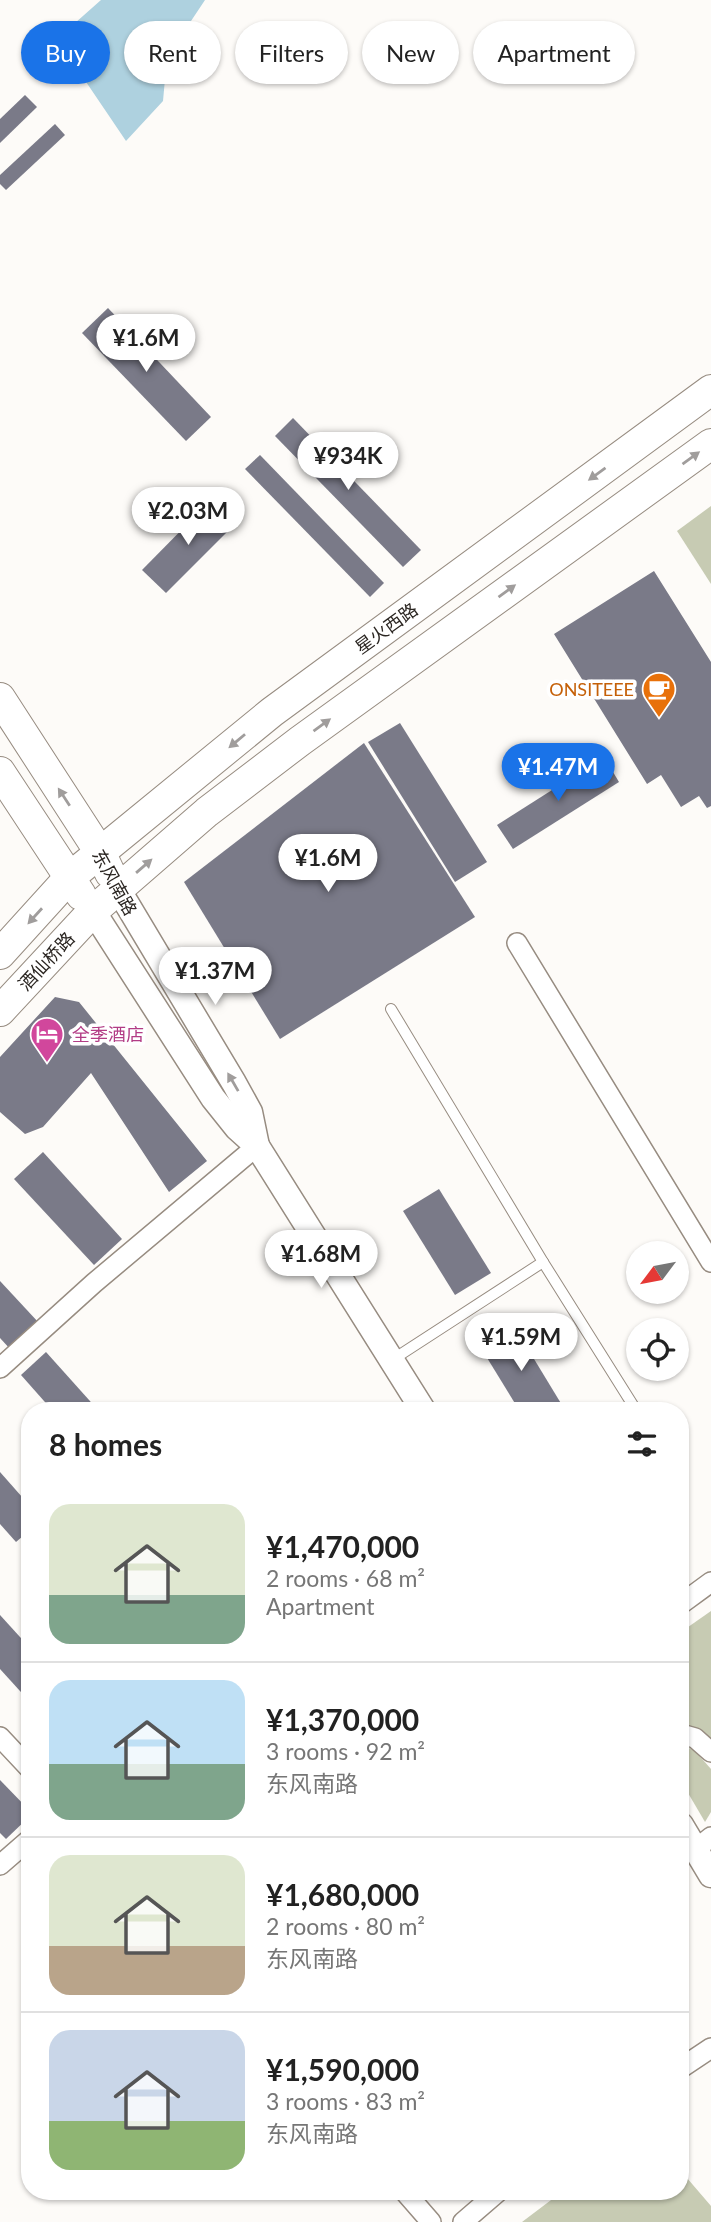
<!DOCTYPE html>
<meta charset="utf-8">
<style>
:root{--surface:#fff;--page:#f6f6f6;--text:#222;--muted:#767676;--line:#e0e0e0;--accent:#1a73e8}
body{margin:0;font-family:Lato,"Noto Sans SC",sans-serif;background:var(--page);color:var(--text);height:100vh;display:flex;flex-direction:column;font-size:26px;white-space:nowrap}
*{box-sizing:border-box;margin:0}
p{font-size:23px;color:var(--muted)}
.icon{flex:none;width:38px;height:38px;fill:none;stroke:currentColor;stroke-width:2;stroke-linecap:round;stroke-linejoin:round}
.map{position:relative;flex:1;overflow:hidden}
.side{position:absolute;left:21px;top:1402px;width:668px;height:798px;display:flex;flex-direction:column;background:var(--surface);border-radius:28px;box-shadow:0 2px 5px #0004}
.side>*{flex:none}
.top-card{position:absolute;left:21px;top:21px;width:670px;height:63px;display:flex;gap:14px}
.needle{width:46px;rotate:238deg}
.controls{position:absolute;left:626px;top:1241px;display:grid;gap:14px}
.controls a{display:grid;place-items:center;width:63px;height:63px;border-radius:50%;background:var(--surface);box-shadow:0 2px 5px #0004;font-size:35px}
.price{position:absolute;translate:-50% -60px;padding:0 16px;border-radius:24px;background:#fff;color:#222;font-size:23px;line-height:46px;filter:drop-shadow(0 2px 4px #0008)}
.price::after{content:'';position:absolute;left:50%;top:42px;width:21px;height:16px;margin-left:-10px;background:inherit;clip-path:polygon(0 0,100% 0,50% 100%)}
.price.on{background:var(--accent);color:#fff}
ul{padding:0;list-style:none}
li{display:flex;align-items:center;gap:21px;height:175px;padding:0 28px}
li+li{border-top:2px solid var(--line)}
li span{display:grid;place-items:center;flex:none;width:196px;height:140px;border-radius:21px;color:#555}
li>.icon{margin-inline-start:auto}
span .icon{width:84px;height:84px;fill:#fffc;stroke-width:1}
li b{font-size:30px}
h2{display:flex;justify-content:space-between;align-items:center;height:84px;padding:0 28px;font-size:30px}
.chip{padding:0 24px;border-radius:32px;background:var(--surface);box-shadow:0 2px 5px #0004;font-size:24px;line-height:63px}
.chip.on{background:var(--accent);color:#fff}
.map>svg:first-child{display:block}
</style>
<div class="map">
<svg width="711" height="2222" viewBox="0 0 711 2222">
<rect width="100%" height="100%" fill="#fdfbf8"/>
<g fill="#c7cbb3">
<polygon points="711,506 711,584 677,531"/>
<polygon points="711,1611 711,1738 681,1729 681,1632"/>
<polygon points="681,1744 695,1751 711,1769 711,1812 705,1822 681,1781"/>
<polygon points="681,2171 711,2206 711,2222 522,2222 563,2191 681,2191"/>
</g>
<polygon fill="#aed1df" points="101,0 205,0 167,57 163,101 126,141 57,39"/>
<g fill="#7a7a88">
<polygon points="25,95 37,107 0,143 0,119"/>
<polygon points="55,124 65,135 6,190 0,184 0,175"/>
<polygon points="108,308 211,417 186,441 82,333"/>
<polygon points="293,418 421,550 403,567 275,436"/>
<polygon points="260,455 384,583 370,597 245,469"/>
<polygon points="210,501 234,525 166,593 142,570"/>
<polygon points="654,571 711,662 711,806 707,808 699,796 681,807 661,775 647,784 554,634"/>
<polygon points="400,723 487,862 455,882 368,742"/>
<polygon points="364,743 475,917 280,1039 184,882"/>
<polygon points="604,757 619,782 513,849 497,825"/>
<polygon points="55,997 79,1002 207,1161 169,1192 91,1073 43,1127 25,1134 0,1112 0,1057"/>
<polygon points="43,1152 122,1239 94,1265 14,1179"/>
<polygon points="439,1189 491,1273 455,1295 403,1211"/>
<polygon points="0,1281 39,1323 11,1350 0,1338"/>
<polygon points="514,1326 565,1410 519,1410 481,1348"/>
<polygon points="46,1352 98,1410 52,1410 21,1375"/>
<polygon points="0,1472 30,1506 30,1530 16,1542 0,1524"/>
<polygon points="0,1615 30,1648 30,1702 0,1669"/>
<polygon points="0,1780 30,1811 30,1816 6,1839 0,1833"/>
</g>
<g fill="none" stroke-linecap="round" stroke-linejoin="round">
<defs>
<g id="service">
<polyline points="391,1009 543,1262 636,1410"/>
<polyline points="392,1360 543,1262"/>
</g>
<g id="minor">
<polyline points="517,943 711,1262"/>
<polyline points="0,1368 94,1283 257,1146"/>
<polyline points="681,1604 711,1582"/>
<polyline points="681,1734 695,1738 711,1752"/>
<polyline points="0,1737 30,1769"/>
<polyline points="696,1849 711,1837"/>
<polyline points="0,1865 30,1839"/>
<polyline points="681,2068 711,2048"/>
<polyline points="404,2191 431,2222"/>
<polyline points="463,2222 499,2191"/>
</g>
<g id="tertiary">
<polyline points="118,889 234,1083 250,1112 257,1146"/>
<polyline points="93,911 213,1098 237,1128 257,1146 423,1410"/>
<polyline points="681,1825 711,1875"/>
</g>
<g id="primary">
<polyline points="0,698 101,854 110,873"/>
<polyline points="0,772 81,895"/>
<polyline points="0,954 69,878 272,712 711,390"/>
<polyline points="0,1011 93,911 207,812 300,741 711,444"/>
</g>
</defs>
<use href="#service" stroke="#978c81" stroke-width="12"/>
<use href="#minor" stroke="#978c81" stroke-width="22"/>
<use href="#tertiary" stroke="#978c81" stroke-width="27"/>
<use href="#primary" stroke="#978c81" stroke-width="32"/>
<use href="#service" stroke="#fff" stroke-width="10"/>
<use href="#minor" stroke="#fff" stroke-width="19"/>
<use href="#tertiary" stroke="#fff" stroke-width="24"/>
<use href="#primary" stroke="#fff" stroke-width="30"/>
</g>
<defs><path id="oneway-solid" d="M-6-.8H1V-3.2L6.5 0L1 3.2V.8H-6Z" transform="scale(1.75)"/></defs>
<g fill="#a09d9c">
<use href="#oneway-solid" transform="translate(691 458) rotate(-36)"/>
<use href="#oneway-solid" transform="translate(597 474) rotate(144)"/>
<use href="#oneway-solid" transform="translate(507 591) rotate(-36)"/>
<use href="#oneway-solid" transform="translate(322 725) rotate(-36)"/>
<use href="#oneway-solid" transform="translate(237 741) rotate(140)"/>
<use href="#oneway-solid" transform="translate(64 797) rotate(-123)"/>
<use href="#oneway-solid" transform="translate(144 866) rotate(-41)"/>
<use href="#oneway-solid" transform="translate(35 916) rotate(132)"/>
<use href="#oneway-solid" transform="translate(233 1082) rotate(-120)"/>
</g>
<defs>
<symbol id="cafe-pin" viewBox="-11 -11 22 30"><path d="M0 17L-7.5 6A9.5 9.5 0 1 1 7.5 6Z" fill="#e8710a" stroke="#fff"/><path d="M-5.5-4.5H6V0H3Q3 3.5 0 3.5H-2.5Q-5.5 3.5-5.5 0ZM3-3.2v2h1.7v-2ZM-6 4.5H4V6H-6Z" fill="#fff"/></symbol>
<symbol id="hotel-pin" viewBox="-11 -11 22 30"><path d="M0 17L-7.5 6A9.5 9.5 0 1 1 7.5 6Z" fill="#d1479c" stroke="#fff"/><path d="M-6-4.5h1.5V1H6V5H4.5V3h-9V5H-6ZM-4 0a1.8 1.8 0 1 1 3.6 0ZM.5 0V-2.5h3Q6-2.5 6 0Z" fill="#fff"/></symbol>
</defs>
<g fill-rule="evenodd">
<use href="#cafe-pin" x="640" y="670" width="38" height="52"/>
<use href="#hotel-pin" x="28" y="1015" width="38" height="52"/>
</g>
<g text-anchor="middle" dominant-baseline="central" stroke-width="7" stroke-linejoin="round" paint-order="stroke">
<g font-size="18" fill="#2b2622" stroke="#fff">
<text transform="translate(386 628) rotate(-36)">星火西路</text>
<text transform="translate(115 882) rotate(61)">东风南路</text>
<text transform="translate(46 961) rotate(-47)">酒仙桥路</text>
</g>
<g font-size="18" fill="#c56008" stroke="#fff" text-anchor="end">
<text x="634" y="689">ONSITEEE</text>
</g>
<g font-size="18" fill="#b23c85" stroke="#fff" text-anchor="start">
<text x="72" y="1034">全季酒店</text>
</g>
</g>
</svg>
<div class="controls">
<a><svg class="needle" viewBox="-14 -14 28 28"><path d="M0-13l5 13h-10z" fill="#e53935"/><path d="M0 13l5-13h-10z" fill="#767676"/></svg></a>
<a><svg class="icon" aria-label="locate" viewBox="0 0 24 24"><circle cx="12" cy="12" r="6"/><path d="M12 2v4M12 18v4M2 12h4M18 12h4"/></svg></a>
</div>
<b class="price" style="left:146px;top:374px">¥1.6M</b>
<b class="price" style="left:348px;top:492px">¥934K</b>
<b class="price" style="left:188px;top:547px">¥2.03M</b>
<b class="price on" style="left:558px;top:803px">¥1.47M</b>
<b class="price" style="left:328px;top:894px">¥1.6M</b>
<b class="price" style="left:215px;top:1007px">¥1.37M</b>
<b class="price" style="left:321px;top:1290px">¥1.68M</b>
<b class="price" style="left:521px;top:1373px">¥1.59M</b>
<div class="top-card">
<a class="chip on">Buy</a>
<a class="chip">Rent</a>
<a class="chip">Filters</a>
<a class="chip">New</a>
<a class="chip">Apartment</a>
</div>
<section class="side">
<h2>8 homes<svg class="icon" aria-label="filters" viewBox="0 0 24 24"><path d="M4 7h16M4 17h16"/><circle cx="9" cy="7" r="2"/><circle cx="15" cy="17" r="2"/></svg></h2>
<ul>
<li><span style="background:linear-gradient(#dfe7d0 65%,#7fa58c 0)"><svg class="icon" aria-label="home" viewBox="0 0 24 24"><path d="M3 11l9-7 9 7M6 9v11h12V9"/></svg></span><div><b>¥1,470,000</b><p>2 rooms · 68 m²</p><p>Apartment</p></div></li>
<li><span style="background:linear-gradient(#bfe0f5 60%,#7fa58c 0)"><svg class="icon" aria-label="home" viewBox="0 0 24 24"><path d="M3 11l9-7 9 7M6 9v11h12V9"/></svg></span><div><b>¥1,370,000</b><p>3 rooms · 92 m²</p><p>东风南路</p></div></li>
<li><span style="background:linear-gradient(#dfe7d0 65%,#b9a48a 0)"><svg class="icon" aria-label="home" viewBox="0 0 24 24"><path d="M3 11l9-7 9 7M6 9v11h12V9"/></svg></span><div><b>¥1,680,000</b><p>2 rooms · 80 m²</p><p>东风南路</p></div></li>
<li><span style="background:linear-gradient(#c9d6e8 65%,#8fb573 0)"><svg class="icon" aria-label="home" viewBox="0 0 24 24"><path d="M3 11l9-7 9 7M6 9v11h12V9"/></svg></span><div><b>¥1,590,000</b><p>3 rooms · 83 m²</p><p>东风南路</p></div></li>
</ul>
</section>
</div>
